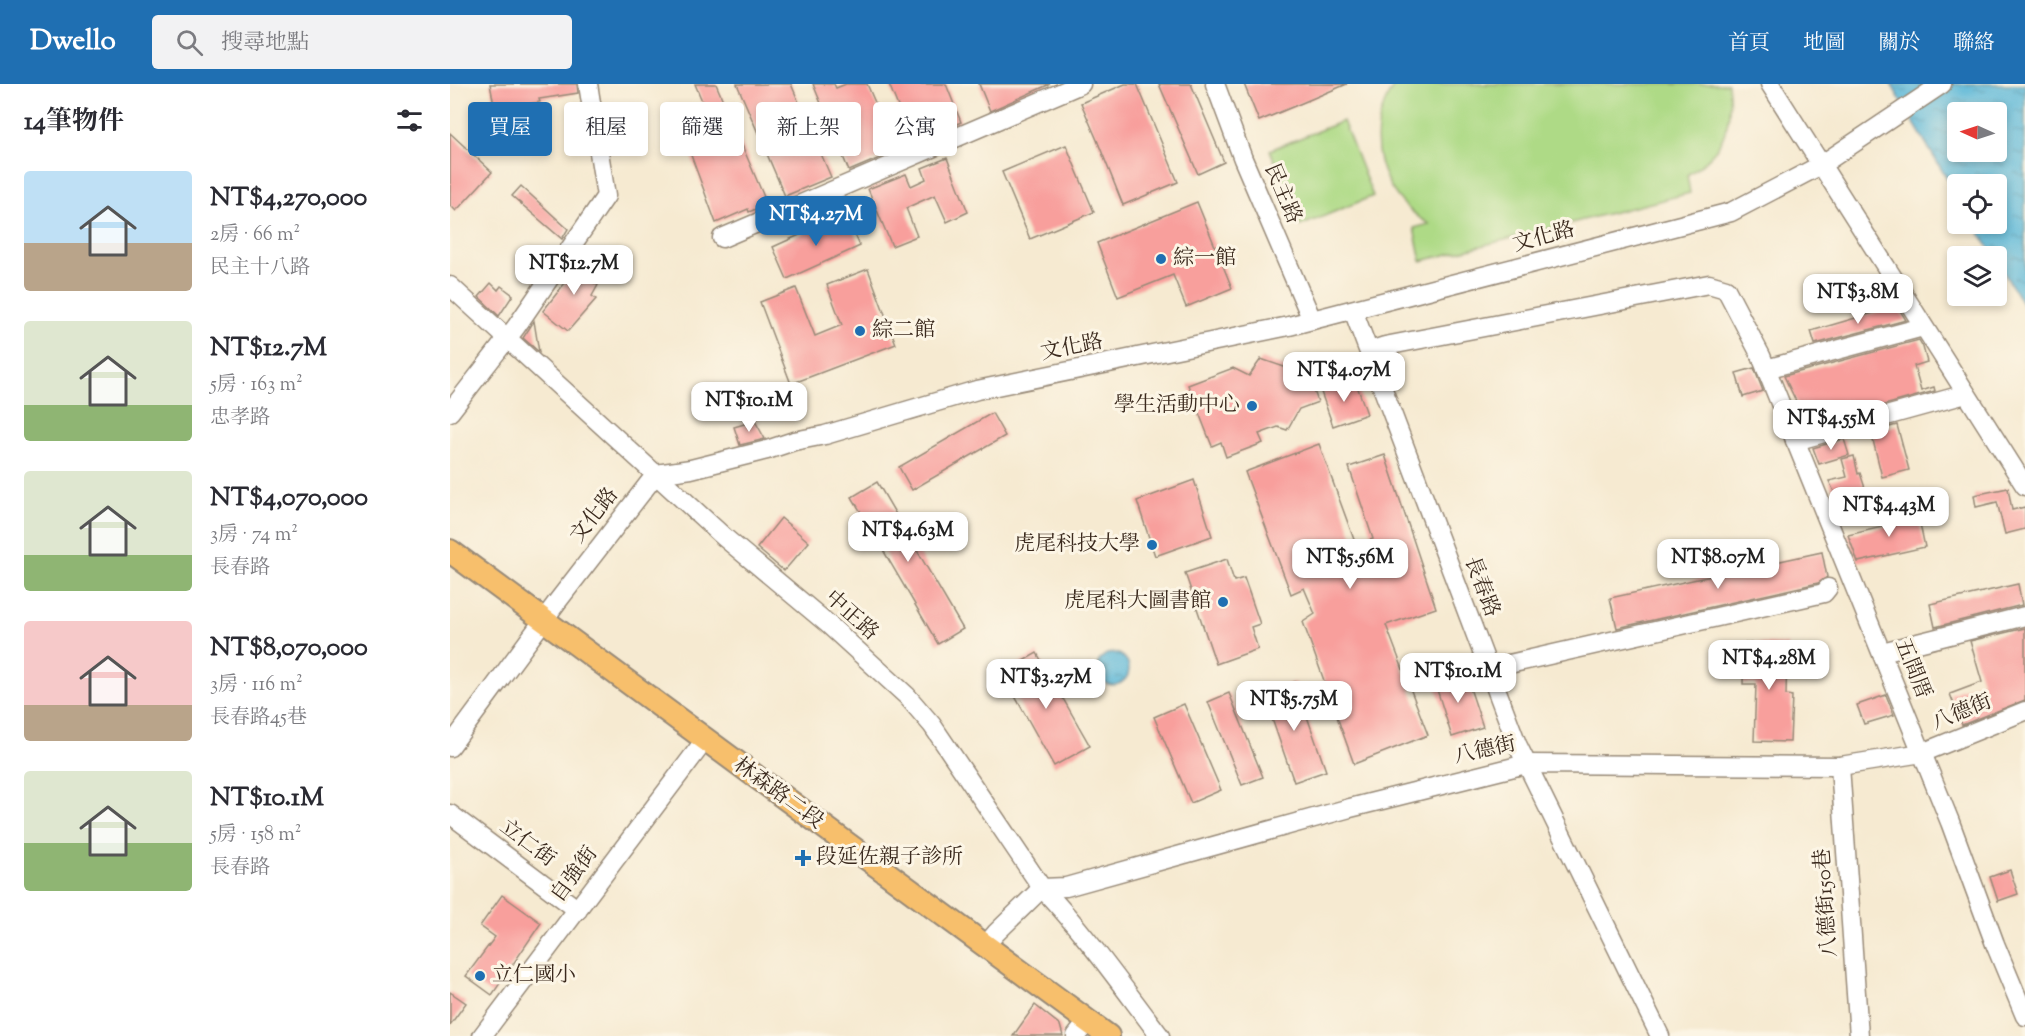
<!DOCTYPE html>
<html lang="zh-TW">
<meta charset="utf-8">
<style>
:root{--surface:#fff;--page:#f2f2f3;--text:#2b2b33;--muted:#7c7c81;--accent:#1f6fb2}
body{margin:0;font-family:"Sorts Mill Goudy","Noto Serif TC",serif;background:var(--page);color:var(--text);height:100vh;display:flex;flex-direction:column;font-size:22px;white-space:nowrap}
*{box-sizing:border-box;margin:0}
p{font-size:20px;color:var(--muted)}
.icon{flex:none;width:33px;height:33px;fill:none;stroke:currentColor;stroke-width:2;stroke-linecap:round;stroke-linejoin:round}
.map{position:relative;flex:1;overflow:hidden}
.sheet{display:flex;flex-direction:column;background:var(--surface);width:450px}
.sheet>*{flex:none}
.banner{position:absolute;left:18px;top:18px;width:570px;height:54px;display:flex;gap:12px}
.needle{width:39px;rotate:273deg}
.controls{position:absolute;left:1497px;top:18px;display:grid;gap:12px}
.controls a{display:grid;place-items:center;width:60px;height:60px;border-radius:6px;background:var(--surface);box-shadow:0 3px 9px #0003;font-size:30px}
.price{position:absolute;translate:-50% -51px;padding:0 14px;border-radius:12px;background:#fff;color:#222;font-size:20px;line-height:39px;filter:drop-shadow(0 2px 3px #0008)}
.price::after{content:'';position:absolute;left:50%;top:36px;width:18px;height:14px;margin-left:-9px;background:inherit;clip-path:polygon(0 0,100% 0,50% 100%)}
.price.active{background:var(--accent);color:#fff}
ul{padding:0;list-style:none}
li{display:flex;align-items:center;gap:18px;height:150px;padding:0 24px}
li span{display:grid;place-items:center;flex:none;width:168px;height:120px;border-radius:6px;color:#555}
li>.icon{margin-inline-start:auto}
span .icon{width:72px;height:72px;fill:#fffc;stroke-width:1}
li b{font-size:26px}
h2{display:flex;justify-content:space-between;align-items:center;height:72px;padding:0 24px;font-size:26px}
.chip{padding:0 21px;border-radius:6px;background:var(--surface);box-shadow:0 3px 9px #0003;font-size:21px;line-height:54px}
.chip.active{background:var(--accent);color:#fff}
header{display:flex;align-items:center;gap:36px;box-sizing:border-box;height:84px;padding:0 30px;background:var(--accent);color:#fff}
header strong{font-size:28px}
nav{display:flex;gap:33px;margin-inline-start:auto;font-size:21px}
.search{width:420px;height:54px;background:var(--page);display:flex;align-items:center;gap:15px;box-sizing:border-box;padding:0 21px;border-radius:6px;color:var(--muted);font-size:22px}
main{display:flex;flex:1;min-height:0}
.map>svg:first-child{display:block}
</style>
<header>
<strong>Dwello</strong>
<div class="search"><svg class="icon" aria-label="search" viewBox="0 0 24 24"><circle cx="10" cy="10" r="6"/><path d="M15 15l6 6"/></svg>搜尋地點</div>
<nav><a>首頁</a><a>地圖</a><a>關於</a><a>聯絡</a></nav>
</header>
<main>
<section class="sheet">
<h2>14筆物件<svg class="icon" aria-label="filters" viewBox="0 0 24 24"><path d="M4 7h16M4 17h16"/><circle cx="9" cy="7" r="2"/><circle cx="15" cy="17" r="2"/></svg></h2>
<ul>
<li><span style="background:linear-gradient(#bfe0f5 60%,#b9a48a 0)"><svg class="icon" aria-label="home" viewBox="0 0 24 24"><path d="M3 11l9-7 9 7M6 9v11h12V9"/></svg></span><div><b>NT$4,270,000</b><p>2房 · 66 m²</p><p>民主十八路</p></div></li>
<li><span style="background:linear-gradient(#dfe7d0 70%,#8fb573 0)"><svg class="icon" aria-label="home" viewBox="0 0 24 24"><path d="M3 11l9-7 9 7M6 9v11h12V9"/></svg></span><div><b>NT$12.7M</b><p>5房 · 163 m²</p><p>忠孝路</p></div></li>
<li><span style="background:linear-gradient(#dfe7d0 70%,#8fb573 0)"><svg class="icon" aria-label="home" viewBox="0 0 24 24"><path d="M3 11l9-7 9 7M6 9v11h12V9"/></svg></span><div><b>NT$4,070,000</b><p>3房 · 74 m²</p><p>長春路</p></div></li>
<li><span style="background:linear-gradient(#f6c9c9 70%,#b9a48a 0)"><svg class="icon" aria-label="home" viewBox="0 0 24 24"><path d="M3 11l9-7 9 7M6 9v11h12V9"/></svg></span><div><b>NT$8,070,000</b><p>3房 · 116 m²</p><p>長春路45巷</p></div></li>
<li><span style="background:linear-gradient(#dfe7d0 60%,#8fb573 0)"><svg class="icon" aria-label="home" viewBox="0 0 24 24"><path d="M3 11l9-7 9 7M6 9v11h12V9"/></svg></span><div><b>NT$10.1M</b><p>5房 · 158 m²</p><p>長春路</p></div></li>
</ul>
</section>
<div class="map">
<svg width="1575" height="952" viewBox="0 0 1575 952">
<defs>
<pattern id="water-ripples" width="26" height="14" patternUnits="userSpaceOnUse" patternTransform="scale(1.5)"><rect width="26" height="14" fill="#5ab7d8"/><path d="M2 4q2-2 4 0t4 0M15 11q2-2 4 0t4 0" fill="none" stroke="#4c95af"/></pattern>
</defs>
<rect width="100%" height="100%" fill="#fcf5e5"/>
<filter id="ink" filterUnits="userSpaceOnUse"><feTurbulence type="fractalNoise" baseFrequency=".0167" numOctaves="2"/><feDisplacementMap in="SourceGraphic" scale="12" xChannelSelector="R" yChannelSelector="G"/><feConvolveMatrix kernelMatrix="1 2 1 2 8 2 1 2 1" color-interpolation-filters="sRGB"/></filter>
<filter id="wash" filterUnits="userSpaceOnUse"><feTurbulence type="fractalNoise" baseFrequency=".008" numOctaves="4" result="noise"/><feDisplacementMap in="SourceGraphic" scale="24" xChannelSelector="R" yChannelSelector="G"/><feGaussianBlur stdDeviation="1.35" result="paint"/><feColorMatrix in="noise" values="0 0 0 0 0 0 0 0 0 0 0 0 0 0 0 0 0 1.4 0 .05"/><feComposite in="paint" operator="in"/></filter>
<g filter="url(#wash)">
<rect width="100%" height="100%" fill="#f6ead1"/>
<g fill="#aeda86" stroke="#748252" stroke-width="1.5">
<path d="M945,0h333c6,41 -5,69 -41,91l3,18 -269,68 -7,-33 15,-4c-51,-30 -68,-89 -34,-140z"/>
<polygon points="893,37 923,112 850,142 820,66"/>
</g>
<g fill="url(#water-ripples)" stroke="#4a707b" stroke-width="1.5" fill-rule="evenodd">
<path d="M1441,0h134v224l-28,-47 -1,-5h-2l-20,-32h22v-40h-38l-1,12zM1508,28h38v40h-38z"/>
<circle cx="663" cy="585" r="16"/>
</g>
<g id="blocks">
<g fill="#f89f9c">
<polygon points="40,0 127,0 128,9 89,15 90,18 45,26"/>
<polygon points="245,0 266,0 317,120 299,128 298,125 266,139 228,36 255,24"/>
<polygon points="287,0 341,0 381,93 335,112"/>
<polygon points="363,0 384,0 386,4 396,0 417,0 446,67 399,87"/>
<polygon points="439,0 496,0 511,38 463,60"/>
<polygon points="529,0 600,0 540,27"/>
<polygon points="675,0 687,0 728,98 673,121 647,56 631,19"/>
<polygon points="709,0 741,0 774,78 748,90"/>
<polygon points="794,0 897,0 809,37"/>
<polygon points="0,49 42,88 6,127 0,121"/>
<polygon points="616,61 644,128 580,155 552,88"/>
<polygon points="497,74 518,128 497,138 485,111 456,124 467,152 442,162 418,105 456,90 461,102 476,95 472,84"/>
<polygon points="71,102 118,145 112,155 62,112"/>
<polygon points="747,118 782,204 736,223 723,191 668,213 647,159"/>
<polygon points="396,130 410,162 337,195 323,163"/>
<polygon points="132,173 150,189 144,199 148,201 142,212 146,215 118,247 93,227 118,195"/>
<polygon points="418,185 446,260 341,300 310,218 346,204 365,252 392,241 377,201"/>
<polygon points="41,199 48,206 51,202 63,211 49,232 29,213"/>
<polygon points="1447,222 1456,236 1365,260 1361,247"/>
<polygon points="84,237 89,268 73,254"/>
<polygon points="1469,256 1473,263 1477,278 1464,282 1471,307 1484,303 1485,307 1358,342 1334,292"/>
<polygon points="811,275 837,284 854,278 868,318 849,325 837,346 828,343 809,350 813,359 776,373 771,358 762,362 738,301 783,284 799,292"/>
<polygon points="1304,284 1313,307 1293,313 1286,289"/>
<polygon points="905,296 917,330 883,342 871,308"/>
<polygon points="542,329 555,352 462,406 449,383"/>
<polygon points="305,337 315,355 290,361 284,343"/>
<polygon points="1447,341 1459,386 1432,393 1421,348"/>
<polygon points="1394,355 1399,371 1369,380 1363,364"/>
<polygon points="869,360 906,461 923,455 899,383 935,371 986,524 936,541 978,651 904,680 853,538 865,530 854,504 841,510 795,388"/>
<polygon points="1404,372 1408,390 1410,389 1419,416 1392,424 1379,397 1397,393 1392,375"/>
<polygon points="744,396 762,452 705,472 687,417"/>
<polygon points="427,398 513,545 488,560 402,413"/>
<polygon points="1558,404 1562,426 1575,423 1575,445 1555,450 1547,418 1526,423 1524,411"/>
<polygon points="1467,426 1475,463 1408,478 1398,451 1441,441 1439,432"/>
<polygon points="331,434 359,458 334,487 307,464"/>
<polygon points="1372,468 1377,493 1368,499 1167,544 1160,514"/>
<polygon points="777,475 784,497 794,494 810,540 801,543 808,565 766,580 735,489"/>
<polygon points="1568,500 1572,521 1485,543 1480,520"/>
<polygon points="1575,544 1575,616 1512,641 1500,610 1532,598 1520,557"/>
<polygon points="1294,559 1337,561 1336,611 1342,612 1340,658 1304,657 1306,600 1293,600"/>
<polygon points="587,569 640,662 604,682 552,589"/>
<polygon points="1014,586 1033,643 1002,653 984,596"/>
<polygon points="845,598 876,687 844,698 813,609"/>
<polygon points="779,609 813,693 792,701 758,618"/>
<polygon points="1436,611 1444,631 1414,640 1407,621"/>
<polygon points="734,620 771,706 741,719 704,633"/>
<polygon points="1560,786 1568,810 1548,817 1540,793"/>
<polygon points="52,811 91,839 42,911 16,892 45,853 30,842"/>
<polygon points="0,908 16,919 0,941"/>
<polygon points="585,921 610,941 613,952 563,952"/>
</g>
</g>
</g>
<g filter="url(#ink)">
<use href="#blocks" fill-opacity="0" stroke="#988a78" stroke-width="1.5"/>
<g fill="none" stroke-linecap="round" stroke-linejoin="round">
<defs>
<g id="minor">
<polyline points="765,0 793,75 862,236"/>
<polyline points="1320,0 1575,402"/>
<polyline points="272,154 631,0"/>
<path d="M0,202l274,251 104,87 79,72 25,29 110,163c43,45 80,98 118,148"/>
<polyline points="903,226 1067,660 1210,952"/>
<polyline points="920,267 935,262 1259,200 1276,205 1311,272 1500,738 1545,860 1575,932"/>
<polyline points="1316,285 1473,243"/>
<polyline points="0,328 66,243 156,112 138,0"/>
<polyline points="1345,357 1516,310"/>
<polyline points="1432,568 1575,532"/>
<polyline points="1037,585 1374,509 1378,504"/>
<polyline points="0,663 107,518 206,390 241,385 317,366 344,357 375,351 527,306 839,242 1281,128 1371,81 1492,0"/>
<polyline points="1390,682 1409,952"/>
<polyline points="0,730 128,826"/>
<polyline points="535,862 546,849 592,804 616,803 900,724 1076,680 1390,682 1472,669 1575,627"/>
<polyline points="32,952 255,656"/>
<polyline points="626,952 638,937"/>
</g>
<polyline id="major" points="0,467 658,952"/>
</defs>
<use href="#minor" stroke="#988a78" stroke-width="21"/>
<use href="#major" stroke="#988a78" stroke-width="26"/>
<use href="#minor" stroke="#fff" stroke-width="18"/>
<use href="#major" stroke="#f7bf6c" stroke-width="22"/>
</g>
</g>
<g fill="#1f6fb2" stroke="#fcf5e5" stroke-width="2">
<circle cx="711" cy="175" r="6"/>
<circle cx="410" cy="247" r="6"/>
<circle cx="802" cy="322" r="6"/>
<circle cx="702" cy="461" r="6"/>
<circle cx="773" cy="518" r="6"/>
<path d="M350 765h6v6h6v6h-6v6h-6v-6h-6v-6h6z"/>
<circle cx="30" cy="892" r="6"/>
</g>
<g text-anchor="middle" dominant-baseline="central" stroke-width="6" stroke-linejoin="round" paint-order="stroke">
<g font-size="21" fill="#3b2a1e" stroke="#fcf5e5">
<text transform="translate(832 110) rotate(67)">民主路</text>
<text transform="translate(1094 154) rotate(-15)">文化路</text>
<text transform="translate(622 264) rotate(-11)">文化路</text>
<text transform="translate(145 432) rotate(-52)">文化路</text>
<text transform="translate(1031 503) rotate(69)">長春路</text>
<text transform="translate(401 532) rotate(42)">中正路</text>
<text transform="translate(1462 585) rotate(68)">五間厝</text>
<text transform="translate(1512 629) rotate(-22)">八德街</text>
<text transform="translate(1035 667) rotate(-12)">八德街</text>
<text transform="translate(328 710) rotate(36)">林森路二段</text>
<text transform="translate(77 760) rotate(37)">立仁街</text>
<text transform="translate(125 791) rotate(-54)">自強街</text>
<text transform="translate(1377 819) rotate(-94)">八德街150巷</text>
</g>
<g font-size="21" fill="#3b2a1e" stroke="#fcf5e5" text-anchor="start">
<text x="723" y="175">綜一館</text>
<text x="422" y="247">綜二館</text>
<text x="790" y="322" text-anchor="end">學生活動中心</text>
<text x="690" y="461" text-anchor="end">虎尾科技大學</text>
<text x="761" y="518" text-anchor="end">虎尾科大圖書館</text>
<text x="366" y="774">段延佐親子診所</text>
<text x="42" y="892">立仁國小</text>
</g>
</g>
</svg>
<div class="controls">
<a><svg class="needle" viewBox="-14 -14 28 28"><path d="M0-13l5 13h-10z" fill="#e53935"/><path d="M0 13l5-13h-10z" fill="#7c7c81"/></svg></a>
<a><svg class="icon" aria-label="locate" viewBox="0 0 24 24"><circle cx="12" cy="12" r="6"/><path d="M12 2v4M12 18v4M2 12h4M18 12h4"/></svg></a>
<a><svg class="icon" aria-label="layers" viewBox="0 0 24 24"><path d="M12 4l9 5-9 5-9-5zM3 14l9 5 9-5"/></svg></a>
</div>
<b class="price active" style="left:366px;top:163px">NT$4.27M</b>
<b class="price" style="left:124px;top:212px">NT$12.7M</b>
<b class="price" style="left:1408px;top:241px">NT$3.8M</b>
<b class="price" style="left:894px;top:319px">NT$4.07M</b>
<b class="price" style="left:299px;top:349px">NT$10.1M</b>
<b class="price" style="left:1381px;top:367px">NT$4.55M</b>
<b class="price" style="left:1439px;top:454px">NT$4.43M</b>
<b class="price" style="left:458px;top:479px">NT$4.63M</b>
<b class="price" style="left:900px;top:506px">NT$5.56M</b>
<b class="price" style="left:1268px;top:506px">NT$8.07M</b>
<b class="price" style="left:1319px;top:607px">NT$4.28M</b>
<b class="price" style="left:1008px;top:620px">NT$10.1M</b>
<b class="price" style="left:596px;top:626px">NT$3.27M</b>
<b class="price" style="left:844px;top:648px">NT$5.75M</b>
<div class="banner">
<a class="chip active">買屋</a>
<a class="chip">租屋</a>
<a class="chip">篩選</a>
<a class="chip">新上架</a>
<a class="chip">公寓</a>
</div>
</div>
</main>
